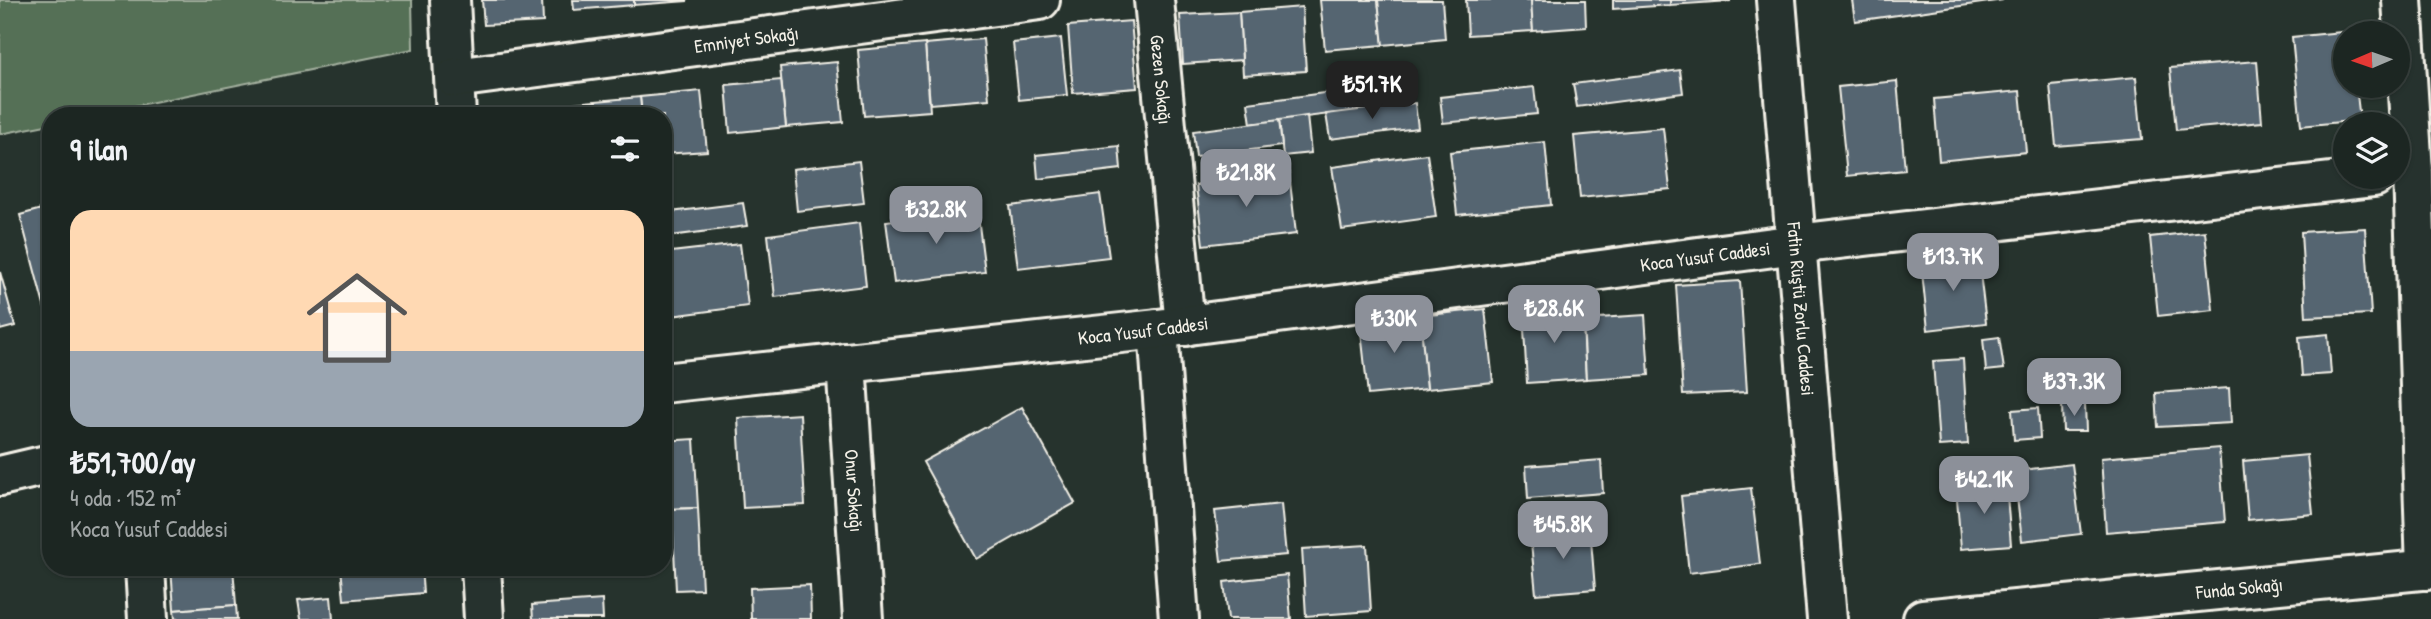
<!DOCTYPE html>
<html lang="tr">
<meta charset="utf-8">
<style>
:root{--surface:#1c2622;--page:#252e2a;--text:#f1f3f6;--muted:#a0a5a5;--line:#3a4340;--accent:#8c9099}
body{margin:0;font-family:"Patrick Hand",sans-serif;background:var(--page);color:var(--text);height:100vh;display:flex;flex-direction:column;font-size:26px;white-space:nowrap}
*{box-sizing:border-box;margin:0}
p{font-size:23px;color:var(--muted)}
.icon{flex:none;width:38px;height:38px;fill:none;stroke:currentColor;stroke-width:2;stroke-linecap:round;stroke-linejoin:round}
.map{position:relative;flex:1;overflow:hidden}
.drawer{position:absolute;left:42px;top:107px;width:630px;height:469px;display:flex;flex-direction:column;background:var(--surface);border-radius:28px;box-shadow:0 2px 5px #0004,0 0 0 2px var(--line)}
.drawer>*{flex:none}
.needle{width:46px;rotate:268deg}
.fabs{position:absolute;left:2333px;top:21px;display:grid;gap:14px}
.fabs a{display:grid;place-items:center;width:77px;height:77px;border-radius:50%;background:var(--surface);box-shadow:0 2px 5px #0004,0 0 0 2px var(--line);font-size:35px}
.price{position:absolute;translate:-50% -60px;padding:0 16px;border-radius:14px;background:var(--accent);color:#fff;font-size:23px;line-height:46px;filter:drop-shadow(0 2px 4px #0008)}
.price::after{content:'';position:absolute;left:50%;top:42px;width:21px;height:16px;margin-left:-10px;background:inherit;clip-path:polygon(0 0,100% 0,50% 100%)}
.price.active{background:#222;color:#fff}
ul{padding:0;list-style:none}
li{display:grid;align-content:center;gap:14px;height:371px;padding:0 28px}
li span{display:grid;place-items:center;height:217px;border-radius:21px;color:#555}
li>.icon{margin-inline-start:auto}
span .icon{width:126px;height:126px;fill:#fffc;stroke-width:1}
li b{font-size:30px}
h2{display:flex;justify-content:space-between;align-items:center;height:84px;padding:0 28px;font-size:30px}
.map>svg:first-child{display:block}
</style>
<div class="map">
<svg width="2431" height="619" viewBox="0 0 2431 619">
<rect width="100%" height="100%" fill="#26332d"/>
<filter id="ink" filterUnits="userSpaceOnUse"><feTurbulence type="fractalNoise" baseFrequency=".0143" numOctaves="2"/><feDisplacementMap in="SourceGraphic" scale="14" xChannelSelector="R" yChannelSelector="G"/><feConvolveMatrix kernelMatrix="1 2 1 2 8 2 1 2 1" color-interpolation-filters="sRGB"/></filter>
<g filter="url(#ink)">
<polygon fill="#546f56" stroke="#a4b09f" stroke-width="2" points="0,0 412,0 413,49 90,115 51,116 51,124 0,134"/>
<g fill="#546571" stroke="#f4f1e8" stroke-width="2">
<polygon points="482,0 542,0 543,22 484,25"/>
<polygon points="573,0 634,0 634,5 574,10"/>
<polygon points="634,0 687,0 687,1 634,5"/>
<polygon points="1320,0 1378,0 1383,45 1325,50"/>
<polygon points="1378,0 1442,0 1445,39 1383,45"/>
<polygon points="1466,0 1531,0 1533,31 1468,35"/>
<polygon points="1531,0 1585,0 1586,27 1533,31"/>
<polygon points="1613,0 1670,0 1670,5 1613,9"/>
<polygon points="1670,0 1730,0 1730,1 1670,5"/>
<polygon points="1852,0 2003,0 1855,21"/>
<polygon points="1302,7 1306,71 1243,75 1239,12"/>
<polygon points="1239,12 1242,60 1183,64 1180,15"/>
<polygon points="1131,21 1137,88 1073,93 1068,26"/>
<polygon points="2351,31 2351,33 2345,33 2345,86 2356,86 2360,120 2301,126 2292,37"/>
<polygon points="1061,38 1067,95 1019,100 1013,43"/>
<polygon points="983,39 989,99 930,104 925,44"/>
<polygon points="925,44 930,111 864,116 858,50"/>
<polygon points="2257,61 2262,122 2176,130 2170,68"/>
<polygon points="837,62 843,122 786,127 780,67"/>
<polygon points="1680,70 1683,93 1577,107 1573,84"/>
<polygon points="2136,77 2142,139 2056,146 2050,85"/>
<polygon points="781,80 786,127 730,133 726,85"/>
<polygon points="1897,81 1905,170 1847,176 1838,87"/>
<polygon points="1391,84 1394,106 1251,124 1248,103"/>
<polygon points="1534,87 1537,114 1443,123 1440,97"/>
<polygon points="701,91 707,151 663,154 663,116 642,116 640,97"/>
<polygon points="2020,91 2026,152 1939,161 1934,99"/>
<polygon points="640,97 642,116 575,116 574,103"/>
<polygon points="1415,103 1418,128 1330,139 1326,114"/>
<polygon points="551,107 551,116 491,116 491,111"/>
<polygon points="1307,116 1311,153 1283,156 1279,120"/>
<polygon points="1279,120 1282,146 1196,157 1193,131"/>
<polygon points="1663,128 1670,189 1580,198 1574,136"/>
<polygon points="1545,142 1551,205 1457,215 1450,152"/>
<polygon points="1119,146 1121,169 1038,179 1036,155"/>
<polygon points="1427,154 1436,217 1342,230 1332,167"/>
<polygon points="859,161 864,203 797,211 793,169"/>
<polygon points="1289,173 1296,234 1203,245 1196,185"/>
<polygon points="1100,194 1109,257 1018,268 1010,206"/>
<polygon points="743,203 747,226 663,237 663,213"/>
<polygon points="45,208 51,230 51,332 20,215"/>
<polygon points="977,209 985,272 894,283 886,221"/>
<polygon points="859,223 866,286 775,297 768,235"/>
<polygon points="2365,228 2371,314 2306,317 2301,232"/>
<polygon points="2205,231 2213,310 2158,316 2150,237"/>
<polygon points="740,244 748,306 663,317 663,253"/>
<polygon points="1978,256 1986,323 1928,330 1921,262"/>
<polygon points="0,272 15,326 0,330"/>
<polygon points="1740,281 1747,392 1683,395 1676,285"/>
<polygon points="1582,307 1586,379 1527,383 1523,311"/>
<polygon points="1485,309 1493,382 1427,389 1420,316"/>
<polygon points="1645,315 1649,375 1586,379 1583,319"/>
<polygon points="1420,316 1427,389 1368,395 1360,322"/>
<polygon points="2328,334 2331,374 2302,376 2299,337"/>
<polygon points="1999,337 2004,369 1986,371 1983,339"/>
<polygon points="1963,359 1968,444 1939,446 1933,361"/>
<polygon points="2229,388 2231,423 2158,427 2156,393"/>
<polygon points="2085,404 2086,431 2063,431 2062,405"/>
<polygon points="1022,407 1075,503 976,559 923,462"/>
<polygon points="2038,408 2040,438 2014,440 2012,410"/>
<polygon points="800,414 805,505 743,508 738,418"/>
<polygon points="694,439 698,508 663,509 663,441"/>
<polygon points="2219,448 2225,522 2106,532 2101,458"/>
<polygon points="2307,455 2313,514 2248,520 2243,461"/>
<polygon points="1601,460 1603,493 1528,499 1526,466"/>
<polygon points="2072,464 2081,534 2022,541 2014,471"/>
<polygon points="2006,483 2011,545 1961,549 1956,487"/>
<polygon points="1751,488 1760,564 1689,573 1681,496"/>
<polygon points="1281,504 1286,555 1221,561 1215,511"/>
<polygon points="698,508 702,589 676,590 672,509"/>
<polygon points="1590,527 1595,589 1536,594 1530,533"/>
<polygon points="1367,545 1371,611 1306,616 1302,549"/>
<polygon points="171,567 233,567 236,605 174,610"/>
<polygon points="341,567 421,567 423,593 344,600"/>
<polygon points="1287,575 1291,619 1228,619 1224,582"/>
<polygon points="810,585 811,619 751,619 750,588"/>
<polygon points="331,597 333,619 301,619 298,600"/>
<polygon points="602,600 603,619 533,619 532,605"/>
<polygon points="236,605 237,619 175,619 174,610"/>
</g>
<g fill="none" stroke-linecap="round" stroke-linejoin="round">
<defs>
<g id="minor">
<polyline points="450,0 456,116"/>
<path id="s1" d="M1154,0l31,326"/>
<path id="s2" d="M1776,0l51,619"/>
<polyline points="2402,0 2413,172 2426,570"/>
<path id="s3" d="M455,78l585,-78"/>
<polyline points="1158,329 1179,619"/>
<path id="s4" d="M846,363l17,256"/>
<path id="s5" d="M663,383l495,-54 638,-85 578,-67"/>
<polyline points="0,476 51,464"/>
<polyline points="145,567 148,619"/>
<polyline points="481,567 484,619"/>
<path id="s6" d="M1923,619l508,-50"/>
</g>
</defs>
<use href="#minor" stroke="#f4f1e8" stroke-width="44"/>
<use href="#minor" stroke="#26332d" stroke-width="38"/>
</g>
</g>
<g text-anchor="middle" dominant-baseline="central" stroke-width="5" stroke-linejoin="round" paint-order="stroke">
<g font-size="19" fill="#f4f1e8" stroke="#26332d">
<text stroke="none"><textPath href="#s3" startOffset="294">Emniyet Sokağı</textPath></text>
<text stroke="none"><textPath href="#s1" startOffset="80">Gezen Sokağı</textPath></text>
<text stroke="none"><textPath href="#s5" startOffset="1050">Koca Yusuf Caddesi</textPath></text>
<text stroke="none"><textPath href="#s2" startOffset="310">Fatin Rüştü Zorlu Caddesi</textPath></text>
<text stroke="none"><textPath href="#s5" startOffset="483">Koca Yusuf Caddesi</textPath></text>
<text stroke="none"><textPath href="#s4" startOffset="128">Onur Sokağı</textPath></text>
<text stroke="none"><textPath href="#s6" startOffset="318">Funda Sokağı</textPath></text>
</g>
</g>
</svg>
<div class="fabs">
<a><svg class="needle" viewBox="-14 -14 28 28"><path d="M0-13l5 13h-10z" fill="#e53935"/><path d="M0 13l5-13h-10z" fill="#a0a5a5"/></svg></a>
<a><svg class="icon" aria-label="layers" viewBox="0 0 24 24"><path d="M12 4l9 5-9 5-9-5zM3 14l9 5 9-5"/></svg></a>
</div>
<b class="price active" style="left:1372px;top:121px">₺51.7K</b>
<b class="price" style="left:1246px;top:209px">₺21.8K</b>
<b class="price" style="left:936px;top:246px">₺32.8K</b>
<b class="price" style="left:1953px;top:293px">₺13.7K</b>
<b class="price" style="left:1554px;top:345px">₺28.6K</b>
<b class="price" style="left:1394px;top:355px">₺30K</b>
<b class="price" style="left:2074px;top:418px">₺37.3K</b>
<b class="price" style="left:1984px;top:516px">₺42.1K</b>
<b class="price" style="left:1563px;top:561px">₺45.8K</b>
<section class="drawer">
<h2>9 ilan<svg class="icon" aria-label="filters" viewBox="0 0 24 24"><path d="M4 7h16M4 17h16"/><circle cx="9" cy="7" r="2"/><circle cx="15" cy="17" r="2"/></svg></h2>
<ul>
<li><span style="background:linear-gradient(#ffd9b3 65%,#9aa5b1 0)"><svg class="icon" aria-label="home" viewBox="0 0 24 24"><path d="M3 11l9-7 9 7M6 9v11h12V9"/></svg></span><div><b>₺51,700/ay</b><p>4 oda · 152 m²</p><p>Koca Yusuf Caddesi</p></div></li>
</ul>
</section>
</div>
